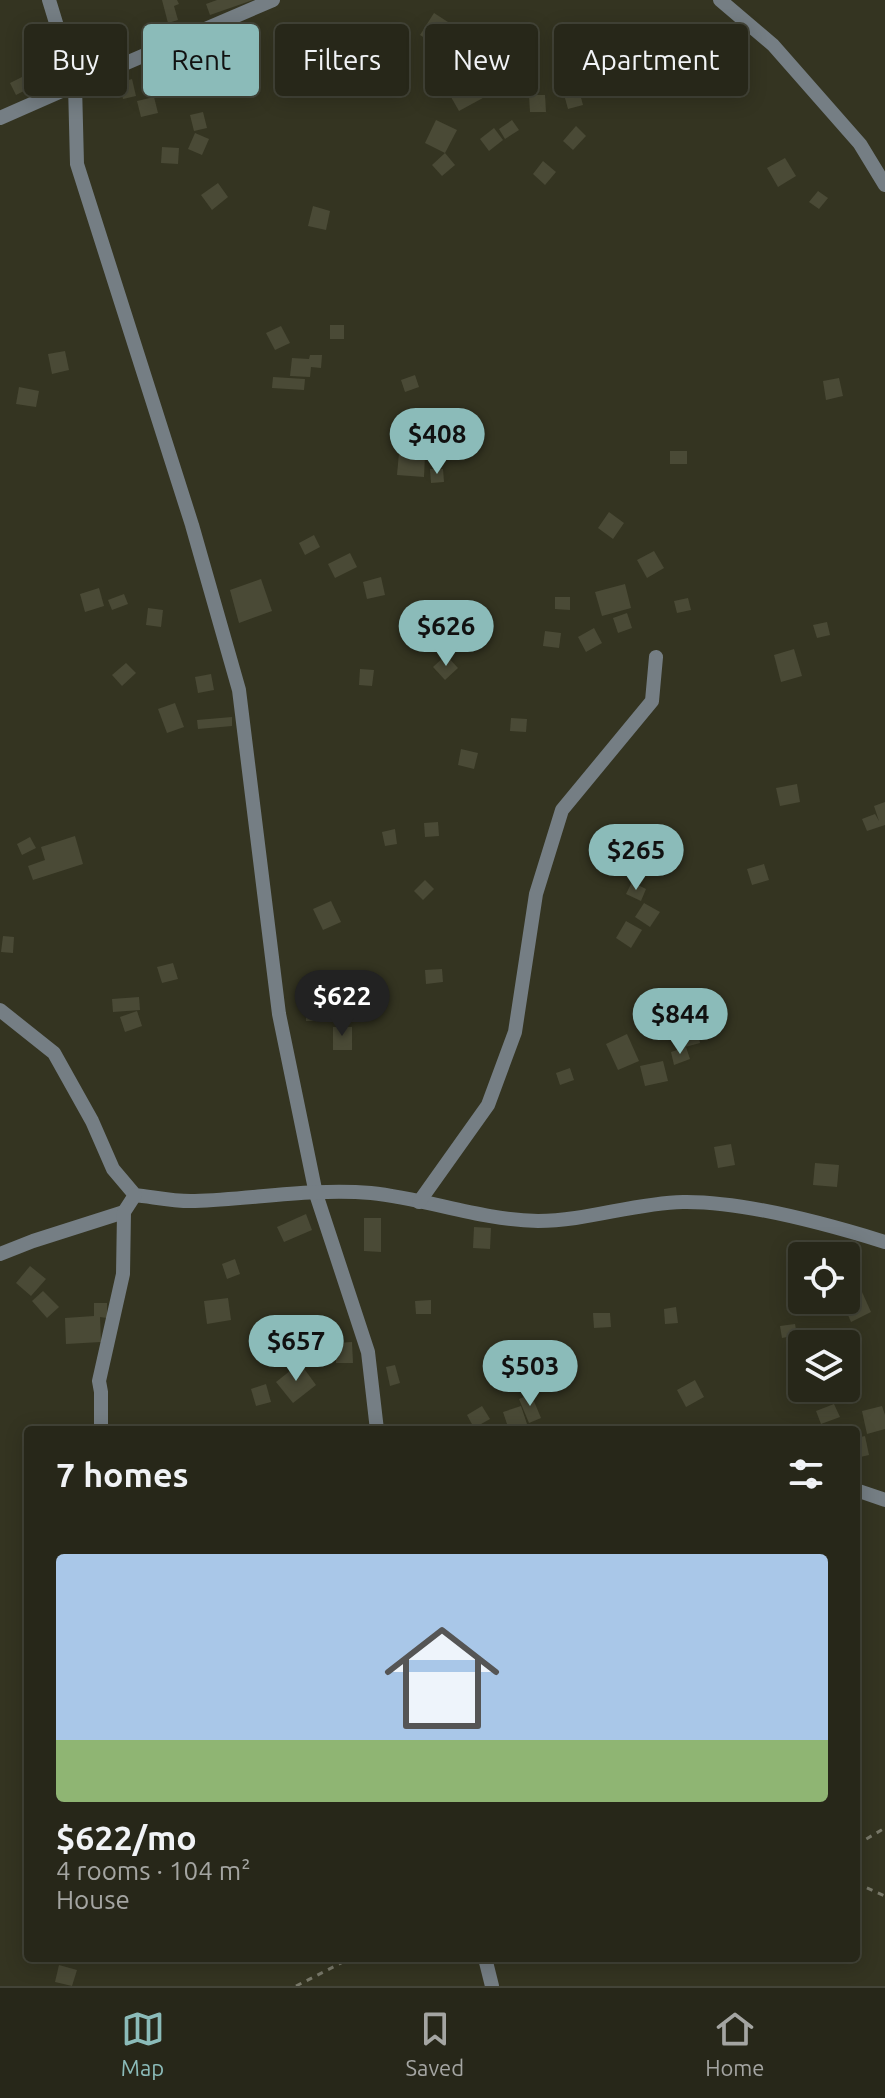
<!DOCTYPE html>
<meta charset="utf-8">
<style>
:root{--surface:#272719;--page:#2f2f22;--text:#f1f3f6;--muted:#a4a5a2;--line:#434438;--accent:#8bbbb9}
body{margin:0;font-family:Ubuntu,sans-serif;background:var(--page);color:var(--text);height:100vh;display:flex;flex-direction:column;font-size:30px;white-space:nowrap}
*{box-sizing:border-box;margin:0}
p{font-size:26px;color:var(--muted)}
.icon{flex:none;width:44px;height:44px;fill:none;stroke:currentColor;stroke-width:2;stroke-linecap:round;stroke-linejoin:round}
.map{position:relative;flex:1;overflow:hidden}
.drawer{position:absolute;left:24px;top:1426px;width:836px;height:536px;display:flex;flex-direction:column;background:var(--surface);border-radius:8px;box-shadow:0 4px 20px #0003,0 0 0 2px var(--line)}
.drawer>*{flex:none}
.banner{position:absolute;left:24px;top:24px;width:838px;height:72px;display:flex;gap:16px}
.buttons{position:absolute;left:788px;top:1242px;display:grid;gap:16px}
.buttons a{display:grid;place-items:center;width:72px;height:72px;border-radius:8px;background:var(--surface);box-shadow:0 4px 20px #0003,0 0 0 2px var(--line);font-size:40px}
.price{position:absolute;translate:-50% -68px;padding:0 18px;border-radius:28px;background:var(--accent);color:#111;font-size:26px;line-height:52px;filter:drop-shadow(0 2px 4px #0008)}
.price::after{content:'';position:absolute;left:50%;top:48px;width:24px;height:18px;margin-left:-12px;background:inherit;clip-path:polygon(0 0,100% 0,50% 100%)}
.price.on{background:#222;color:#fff}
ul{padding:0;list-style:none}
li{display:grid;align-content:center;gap:16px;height:424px;padding:0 32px}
li span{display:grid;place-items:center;height:248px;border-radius:8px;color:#555}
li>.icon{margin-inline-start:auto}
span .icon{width:144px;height:144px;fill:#fffc;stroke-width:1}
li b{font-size:34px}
h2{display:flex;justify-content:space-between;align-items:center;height:96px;padding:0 32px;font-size:34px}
.tag{padding:0 28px;border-radius:8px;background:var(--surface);box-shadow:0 4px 20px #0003,0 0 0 2px var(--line);font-size:28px;line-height:72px}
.tag.on{background:var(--accent);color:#111}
.menu{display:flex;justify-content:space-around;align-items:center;height:112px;border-top:2px solid var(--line);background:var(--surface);font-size:22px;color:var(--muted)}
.menu a{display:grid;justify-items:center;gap:4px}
.menu .on{color:var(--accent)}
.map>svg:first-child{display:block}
</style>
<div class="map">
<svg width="885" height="1986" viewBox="0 0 885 1986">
<rect width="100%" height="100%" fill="#343421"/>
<g fill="#4a4a36">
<polygon points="162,0 177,0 179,4 174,6 178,20 168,23"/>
<polygon points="217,0 253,0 210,15 206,4"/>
<polygon points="434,13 462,31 448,53 420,35"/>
<polygon points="683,29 692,41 677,52 668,41"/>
<polygon points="730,42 738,53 724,63 716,52"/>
<polygon points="664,47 668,62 653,67 649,53"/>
<polygon points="715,55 723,63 710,76 702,68"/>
<polygon points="190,58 190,70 175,71 174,59"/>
<polygon points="218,64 224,81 207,88 200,71"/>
<polygon points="24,76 30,88 16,95 10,83"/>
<polygon points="132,79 136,96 123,99 119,83"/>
<polygon points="484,79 492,93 459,111 451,97"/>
<polygon points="580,94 583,105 568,109 565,98"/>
<polygon points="529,95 545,95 546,112 530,112"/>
<polygon points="154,97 158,113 141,117 137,101"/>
<polygon points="203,112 207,128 194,131 190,115"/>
<polygon points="436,120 457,130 445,153 425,143"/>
<polygon points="512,120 519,130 505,139 499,129"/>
<polygon points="576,126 586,136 573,150 563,141"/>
<polygon points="494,128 503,140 489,151 480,139"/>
<polygon points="195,133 209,139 202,155 188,149"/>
<polygon points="162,147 179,148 178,164 161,163"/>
<polygon points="445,153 455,165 442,176 432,165"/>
<polygon points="785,158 796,176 778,187 767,168"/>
<polygon points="543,161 556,172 545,185 533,174"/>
<polygon points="218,183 228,197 212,210 201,195"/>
<polygon points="818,191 828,198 819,209 809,202"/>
<polygon points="313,206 330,211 326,230 308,226"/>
<rect x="330" y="325" width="14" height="14"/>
<polygon points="281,326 290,343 275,350 266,333"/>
<polygon points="65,351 69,370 52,374 48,354"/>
<polygon points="310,355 322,355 321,368 311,367 310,377 290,376 292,358 309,359"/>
<polygon points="415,375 419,387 405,392 401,380"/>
<polygon points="273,377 305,379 304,390 272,388"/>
<polygon points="839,378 843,396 826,400 823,381"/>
<polygon points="19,387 39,391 36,407 16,404"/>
<rect x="670" y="451" width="17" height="13"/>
<polygon points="399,453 425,455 424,477 397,475"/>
<polygon points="430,469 443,469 444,482 431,483"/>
<polygon points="609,512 624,523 613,539 598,528"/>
<polygon points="314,535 320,547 305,555 299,543"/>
<polygon points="654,551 664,568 647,578 637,560"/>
<polygon points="350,553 357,567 335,578 328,564"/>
<polygon points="381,577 385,595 367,599 363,582"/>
<polygon points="261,579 272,611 239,623 230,590"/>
<polygon points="625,584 631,608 602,616 595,592"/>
<polygon points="99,588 104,606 85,612 80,594"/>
<polygon points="124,594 128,604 112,610 108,600"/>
<polygon points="555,597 570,597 570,610 555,609"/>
<polygon points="688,598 691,610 677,613 674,601"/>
<polygon points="148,608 163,610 161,627 146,625"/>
<polygon points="627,613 632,628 618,633 613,618"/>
<polygon points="455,618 459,629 447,635 441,624"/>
<polygon points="827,622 830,635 817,638 813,625"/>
<polygon points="594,628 602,643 586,652 578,637"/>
<polygon points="545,631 561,633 559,648 543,646"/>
<polygon points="794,649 802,676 781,682 774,655"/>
<polygon points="446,655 458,668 445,680 433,667"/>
<polygon points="126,663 136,673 122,686 112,675"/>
<polygon points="360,669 374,670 372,686 359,685"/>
<polygon points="211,674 214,690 198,693 195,677"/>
<polygon points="175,703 184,727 167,733 158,709"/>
<polygon points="232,717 232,726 198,729 197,720"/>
<polygon points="511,718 527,719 526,732 510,731"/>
<polygon points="461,749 478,753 474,769 458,765"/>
<polygon points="797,784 800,802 780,806 776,788"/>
<polygon points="885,802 885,825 867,831 862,819 875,814 879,821 874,806"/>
<polygon points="438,822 439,836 425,837 424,823"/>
<polygon points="395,829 397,844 385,846 382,832"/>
<polygon points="75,836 83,864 33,880 28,866 45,860 41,847"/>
<polygon points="30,837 36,848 22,855 17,844"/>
<polygon points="764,864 769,880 752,885 747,869"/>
<polygon points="425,880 434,889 423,900 414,891"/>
<polygon points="632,882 646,889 641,901 626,894"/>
<polygon points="331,901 341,922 323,930 313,909"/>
<polygon points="644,903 660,912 650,927 635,917"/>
<polygon points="626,921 642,930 631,948 616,938"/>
<polygon points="3,936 14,937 13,953 1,952"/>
<polygon points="173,963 178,979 162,983 157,967"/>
<polygon points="442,969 443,982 426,984 425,970"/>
<polygon points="667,994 671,1010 652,1014 649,998"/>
<polygon points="139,997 140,1010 113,1012 112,999"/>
<rect x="306" y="1006" width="18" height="15"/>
<polygon points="137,1011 142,1026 125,1032 120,1017"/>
<rect x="333" y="1027" width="19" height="23"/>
<polygon points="697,1029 700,1043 685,1047 682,1033"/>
<polygon points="627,1034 639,1061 618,1070 606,1044"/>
<polygon points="686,1047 690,1059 674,1065 671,1052"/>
<polygon points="663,1061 668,1081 645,1086 640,1066"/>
<polygon points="570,1068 574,1080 560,1085 556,1073"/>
<polygon points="731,1144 735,1165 718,1168 714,1147"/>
<polygon points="815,1163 839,1165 837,1187 813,1185"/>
<polygon points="306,1214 312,1230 284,1242 277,1227"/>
<polygon points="364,1218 381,1218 381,1252 364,1251"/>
<polygon points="474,1227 491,1228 490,1249 473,1248"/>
<polygon points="235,1259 240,1274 227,1279 222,1264"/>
<polygon points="30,1266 46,1279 31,1296 16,1283"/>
<polygon points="43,1291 59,1307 47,1318 32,1301"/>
<polygon points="862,1292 871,1312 851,1322 842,1301"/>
<polygon points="228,1298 231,1320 207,1324 204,1301"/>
<polygon points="431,1300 431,1314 416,1314 415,1301"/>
<polygon points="94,1303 107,1303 107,1318 100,1317 101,1342 66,1344 65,1318 94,1316"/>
<polygon points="676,1307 678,1323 665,1324 664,1309"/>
<polygon points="593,1313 610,1313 611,1327 594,1328"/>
<polygon points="795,1324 797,1335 782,1338 780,1326"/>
<polygon points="279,1325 294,1332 285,1350 270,1343"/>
<polygon points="352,1342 353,1363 336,1363 335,1343"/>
<polygon points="300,1363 316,1385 293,1403 276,1382"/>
<polygon points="395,1365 400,1383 390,1386 386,1367"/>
<polygon points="695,1380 704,1397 686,1407 677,1390"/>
<polygon points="266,1384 271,1402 256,1406 251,1389"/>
<polygon points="531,1394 541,1418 529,1423 519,1399"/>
<polygon points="834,1404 840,1417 821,1424 816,1411"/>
<polygon points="482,1406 490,1419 474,1428 467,1415"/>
<polygon points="521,1406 528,1427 509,1430 503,1412"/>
<polygon points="882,1406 885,1415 885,1429 867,1434 862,1411"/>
<polygon points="865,1436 869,1455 856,1458 856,1438"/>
<polygon points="59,1965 77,1970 72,1986 55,1982"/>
</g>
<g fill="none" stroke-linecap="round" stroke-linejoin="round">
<g stroke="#787869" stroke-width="3" stroke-dasharray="6 6" stroke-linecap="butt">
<polyline points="856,1845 885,1828"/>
<polyline points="856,1883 885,1896"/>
<polyline points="296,1986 351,1958"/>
</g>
<g stroke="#757e84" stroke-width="14">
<polyline points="49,0 75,85 273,0"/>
<polyline points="720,0 773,45 860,144 885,185"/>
<polyline points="0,118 75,85 77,164 192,525 239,690 279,1014 316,1194 368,1352 377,1430"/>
<path d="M0,1010l54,43 38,68 21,48 22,26c19,2 40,7 60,6 58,-2 118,-13 176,-8 57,6 110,27 167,28 49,0 96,-18 145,-19 60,-1 144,22 202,40"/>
<polyline points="419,1202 488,1105 515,1032 536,894 562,810 652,701 656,657"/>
<polyline points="0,1254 33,1241 124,1212"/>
<polyline points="101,1430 101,1392 99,1381 123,1274 124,1212 135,1195"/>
<polyline points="856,1490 885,1500"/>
<polyline points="485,1958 492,1986"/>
</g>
</g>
</svg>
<div class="buttons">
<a><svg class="icon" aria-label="locate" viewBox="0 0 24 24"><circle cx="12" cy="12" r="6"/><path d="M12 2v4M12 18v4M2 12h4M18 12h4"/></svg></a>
<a><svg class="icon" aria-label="layers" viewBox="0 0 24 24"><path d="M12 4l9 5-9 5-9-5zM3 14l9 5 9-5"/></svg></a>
</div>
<b class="price" style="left:437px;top:476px">$408</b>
<b class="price" style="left:446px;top:668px">$626</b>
<b class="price" style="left:636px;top:892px">$265</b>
<b class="price on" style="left:342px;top:1038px">$622</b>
<b class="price" style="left:680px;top:1056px">$844</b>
<b class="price" style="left:296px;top:1383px">$657</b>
<b class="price" style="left:530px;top:1408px">$503</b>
<div class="banner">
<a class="tag">Buy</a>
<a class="tag on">Rent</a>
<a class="tag">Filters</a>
<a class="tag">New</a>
<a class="tag">Apartment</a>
</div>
<section class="drawer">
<h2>7 homes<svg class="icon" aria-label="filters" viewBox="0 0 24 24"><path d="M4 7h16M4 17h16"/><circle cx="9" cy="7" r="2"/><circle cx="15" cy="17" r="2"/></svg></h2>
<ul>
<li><span style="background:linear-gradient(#a9c7e8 75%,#8fb573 0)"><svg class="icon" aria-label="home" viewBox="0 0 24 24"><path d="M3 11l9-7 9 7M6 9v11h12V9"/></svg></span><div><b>$622/mo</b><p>4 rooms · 104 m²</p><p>House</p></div></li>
</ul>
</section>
</div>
<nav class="menu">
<a class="on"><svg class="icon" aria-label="map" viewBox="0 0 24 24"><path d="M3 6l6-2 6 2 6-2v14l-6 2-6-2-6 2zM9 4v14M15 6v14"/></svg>Map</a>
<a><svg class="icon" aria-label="saved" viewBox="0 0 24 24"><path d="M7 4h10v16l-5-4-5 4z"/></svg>Saved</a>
<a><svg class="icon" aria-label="home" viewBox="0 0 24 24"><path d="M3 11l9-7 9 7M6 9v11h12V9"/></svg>Home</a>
</nav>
